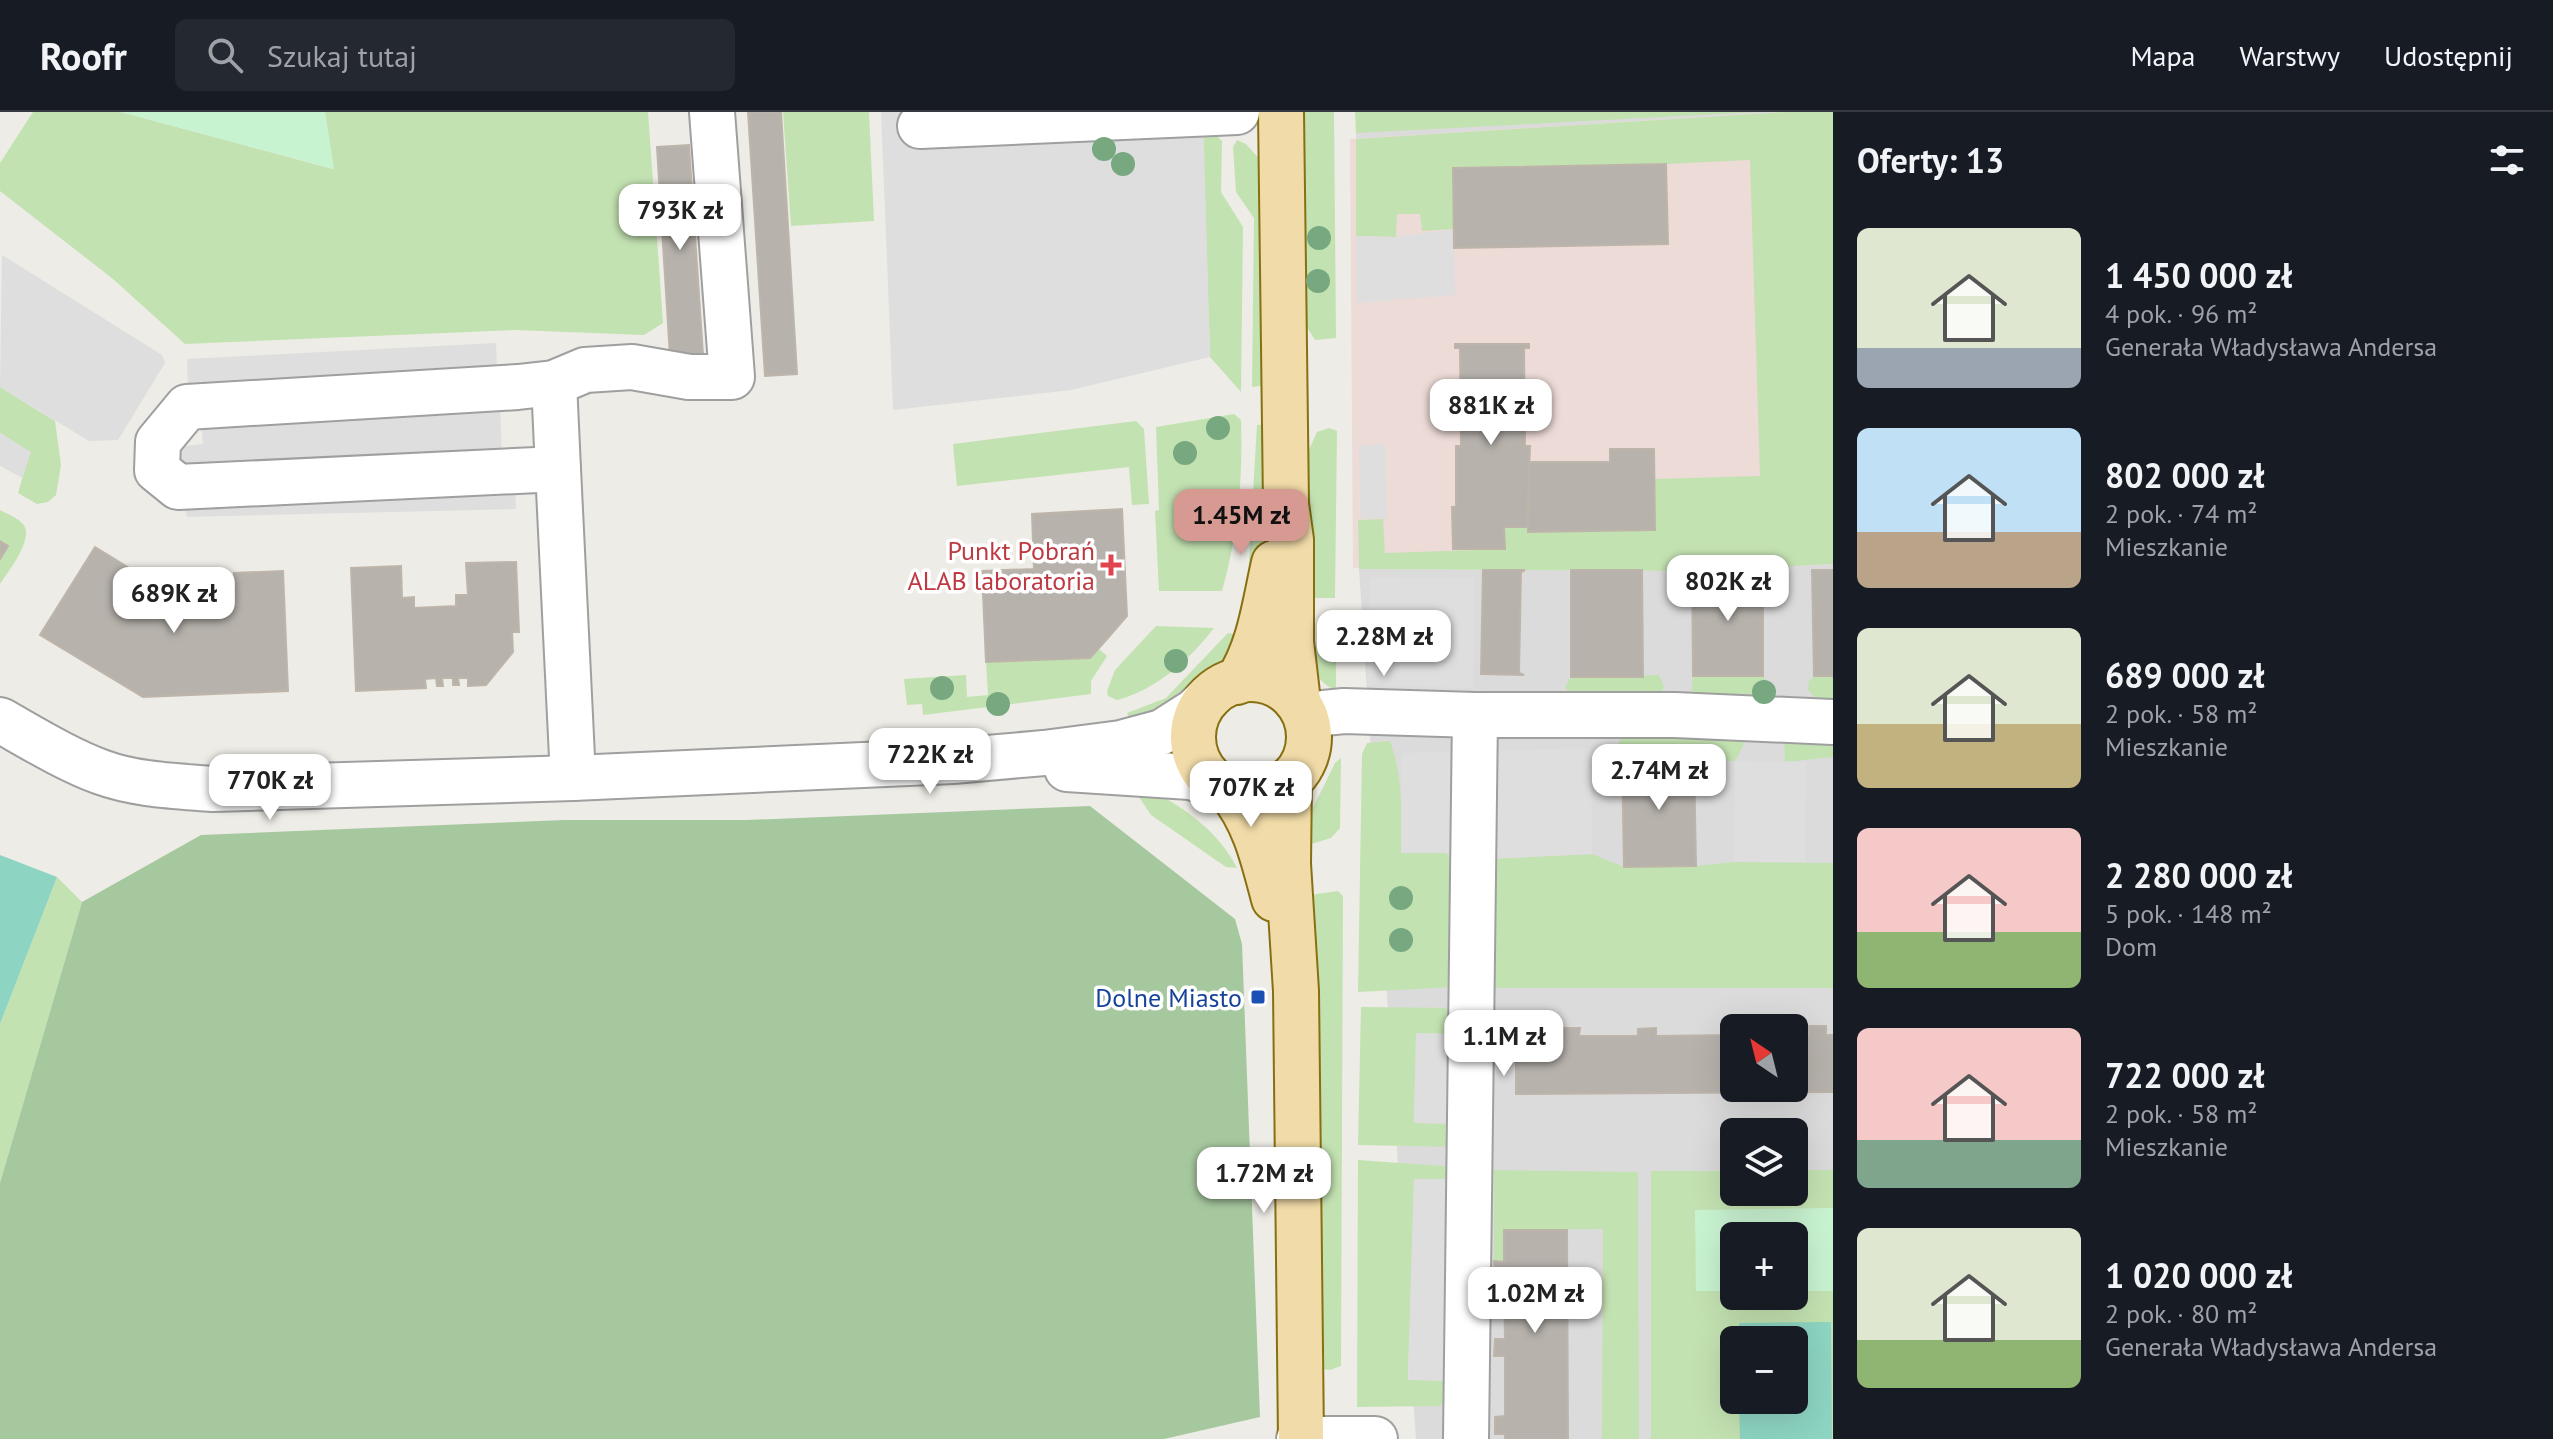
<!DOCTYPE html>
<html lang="pl">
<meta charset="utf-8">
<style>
:root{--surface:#171b24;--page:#242831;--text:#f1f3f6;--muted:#9ea1a6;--line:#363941;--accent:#d69a92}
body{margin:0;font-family:"PT Sans",sans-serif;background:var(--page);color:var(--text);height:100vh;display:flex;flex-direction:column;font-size:30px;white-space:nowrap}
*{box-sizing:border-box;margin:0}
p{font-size:26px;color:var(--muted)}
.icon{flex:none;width:44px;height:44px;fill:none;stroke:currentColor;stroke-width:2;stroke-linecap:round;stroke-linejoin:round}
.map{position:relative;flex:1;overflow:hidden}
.details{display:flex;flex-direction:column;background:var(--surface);width:720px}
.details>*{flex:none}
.needle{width:52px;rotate:325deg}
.buttons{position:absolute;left:1720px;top:902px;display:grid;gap:16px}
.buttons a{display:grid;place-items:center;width:88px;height:88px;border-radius:12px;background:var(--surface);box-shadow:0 8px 32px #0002;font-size:40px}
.price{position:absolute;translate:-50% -68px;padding:0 18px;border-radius:16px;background:#fff;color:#222;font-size:26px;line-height:52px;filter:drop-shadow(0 2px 4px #0008)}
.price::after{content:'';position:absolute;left:50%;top:48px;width:24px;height:18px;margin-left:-12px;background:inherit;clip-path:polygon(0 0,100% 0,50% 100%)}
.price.active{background:var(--accent);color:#111}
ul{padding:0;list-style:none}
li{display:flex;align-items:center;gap:24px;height:200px;padding:0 24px}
li span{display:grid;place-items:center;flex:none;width:224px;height:160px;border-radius:12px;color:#555}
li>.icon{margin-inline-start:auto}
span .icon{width:96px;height:96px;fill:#fffc;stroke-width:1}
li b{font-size:34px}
h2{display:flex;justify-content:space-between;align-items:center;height:96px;padding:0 24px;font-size:34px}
header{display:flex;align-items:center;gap:48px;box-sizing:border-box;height:112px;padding:0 40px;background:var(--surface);border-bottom:2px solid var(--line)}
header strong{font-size:38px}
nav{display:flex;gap:44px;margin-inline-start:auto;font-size:28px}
.search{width:560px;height:72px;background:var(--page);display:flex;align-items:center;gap:20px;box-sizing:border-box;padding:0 28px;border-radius:12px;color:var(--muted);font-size:30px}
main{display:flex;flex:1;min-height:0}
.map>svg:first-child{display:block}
</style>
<header>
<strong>Roofr</strong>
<div class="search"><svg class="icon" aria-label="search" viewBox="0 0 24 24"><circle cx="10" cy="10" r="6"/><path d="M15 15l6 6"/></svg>Szukaj tutaj</div>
<nav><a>Mapa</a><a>Warstwy</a><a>Udostępnij</a></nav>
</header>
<main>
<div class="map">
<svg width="1833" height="1327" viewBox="0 0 1833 1327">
<rect width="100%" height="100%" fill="#eeece6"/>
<g fill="#dcdbdb" fill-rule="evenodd">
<polygon points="1356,0 1784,0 1356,27"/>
<path d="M1833,452v875h-417l-57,-870 333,2zM1734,916h60v60h-60zM1734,1020h60v60h-60zM1734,1124h60v60h-60zM1734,1228h60v60h-60z"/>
</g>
<polygon fill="#eddbd7" points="1784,0 1833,0 1833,452 1692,459 1353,456 1350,27"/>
<g fill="#c3e2b1" fill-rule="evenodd">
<polygon points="33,0 121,0 333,57 325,0 648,0 663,211 644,223 515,218 185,232 113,167 0,79 0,51"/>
<polygon points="783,0 869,0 874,109 791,114"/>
<polygon points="1301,0 1334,0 1336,226 1315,228 1308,217 1302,201"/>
<polygon points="1355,0 1759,0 1356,21"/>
<polygon points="1784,0 1833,0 1833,452 1692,459 1359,457 1358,408 1383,407 1385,441 1504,437 1504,415 1527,415 1528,420 1654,367 1760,364 1750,48 1666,52 1453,56 1454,117 1422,119 1420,102 1397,102 1396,125 1356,124 1356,27"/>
<polygon points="1177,24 1217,24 1222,29 1221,80 1243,115 1241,280 1210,245 1203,33"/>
<polygon points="1237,28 1246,32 1264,52 1275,272 1252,275 1254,106 1236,80 1233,35"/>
<polygon points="0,275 55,309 61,353 56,383 48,390 37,392 18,381 30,340 0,321"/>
<path d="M1234,302l7,6c2,59 -3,114 -19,171h-63l-4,-80 4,-1 -3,-83z"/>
<polygon points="1136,309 1144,317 1149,392 1132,393 1129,355 957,374 953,332"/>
<polygon points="1272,312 1266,419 1247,484 1257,313"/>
<polygon points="1329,316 1337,319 1335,486 1309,486 1308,340 1317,320"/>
<path d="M0,398c7,4 18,8 23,14 12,14 -15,48 -23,60v-25l8,-13 -8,-5z"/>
<path d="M1156,514l58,2c-24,31 -58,62 -97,72l-9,-4 -1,-5 8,-21z"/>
<polygon points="1228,521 1239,523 1227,544 1164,598 1131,612 1127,601 1166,586"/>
<path d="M1309,534l27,1v43c-22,-9 -22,-23 -27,-44z"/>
<polygon points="1098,536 1107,544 1091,569 1091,582 923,603 922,592 907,593 904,567 966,563 967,585 988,583 986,550 1090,546"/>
<polygon points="1659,563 1664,575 1659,586 1572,585 1565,575 1571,565"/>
<polygon points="1693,564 1763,564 1768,573 1762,582 1711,583 1691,579"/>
<polygon points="1814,564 1833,565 1833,590 1817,587 1808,578 1809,569"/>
<polygon points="1622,623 1738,624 1744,632 1735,649 1622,646 1618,633"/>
<polygon points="1833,623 1833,645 1785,650 1784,628"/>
<path d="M1390,629c13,37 12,72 11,111l45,1 8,10 1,124 -97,5 4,-238 5,-11z"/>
<polygon points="1341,646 1340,716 1331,726 1308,733 1311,700 1335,651"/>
<path d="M1154,680c34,18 65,41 83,76l-11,-1 -75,-52 -14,-21z"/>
<polygon points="1592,742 1624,755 1696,754 1734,750 1833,751 1833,876 1497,876 1489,866 1490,747"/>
<polygon points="57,765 82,790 0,1071 0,912"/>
<polygon points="1338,779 1343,784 1341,1254 1330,1258 1316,1256 1310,783"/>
<polygon points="1361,895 1458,896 1458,922 1416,922 1414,1011 1457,1012 1456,1035 1358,1033"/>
<polygon points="1358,1048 1456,1055 1457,1067 1414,1068 1408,1267 1448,1269 1449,1289 1439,1294 1357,1295"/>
<polygon points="1494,1058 1638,1060 1639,1327 1602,1327 1603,1117 1504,1118 1504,1150 1494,1149"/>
<path d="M1794,1058h39v269h-182v-268h83v21h60zM1734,1124h60v60h-60zM1734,1228h60v60h-60z"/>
</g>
<polygon fill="#a6c89f" points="1090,694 1235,807 1242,832 1260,1305 1164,1327 0,1327 0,1071 82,790 201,723 564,708 747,708"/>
<g fill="#c8f3d1">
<polygon points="121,0 325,0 334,57"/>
<polygon points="1833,1096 1833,1179 1794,1179 1794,1124 1734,1124 1734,1179 1696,1179 1695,1098"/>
</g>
<g fill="#8dd4c2">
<polygon points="0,743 57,765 0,912"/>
<polygon points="1831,1210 1832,1327 1740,1327 1739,1288 1794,1288 1794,1228 1739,1228 1739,1211"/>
</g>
<g fill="#dedede">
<polygon points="881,0 1203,0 1210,245 1071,278 893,298"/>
<polygon points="1454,117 1455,183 1357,191 1356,124 1396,125"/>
<polygon points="2,143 162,243 165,251 118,328 89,329 0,275"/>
<polygon points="496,231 497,260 188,276 187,247"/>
<polygon points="500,293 502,344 182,359 178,335 203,332 201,306"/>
<polygon points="0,321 31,340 22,366 0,354"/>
<polygon points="1385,332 1387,406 1361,407 1359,333"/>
<polygon points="515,369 516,397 187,405 179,375"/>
<polygon points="1370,465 1474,466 1473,576 1367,573"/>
<polygon points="1591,636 1592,742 1490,747 1446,741 1401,741 1401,641"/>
<polygon points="1735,649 1806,650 1805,750 1734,750"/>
<polygon points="1416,921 1458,922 1457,1012 1414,1011"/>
<polygon points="1414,1067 1457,1067 1448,1269 1408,1268"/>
</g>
<g fill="#b7b2ac" stroke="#beb5aa" stroke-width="2">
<polygon points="748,0 781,0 797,262 765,264"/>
<polygon points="689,33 703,243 670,245 657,35"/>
<polygon points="1666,52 1668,132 1454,136 1453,56"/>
<polygon points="1455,232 1529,232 1529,236 1524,236 1525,334 1530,334 1527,415 1504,415 1505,437 1453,437 1452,395 1456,395 1456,334 1461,334 1460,236 1455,236"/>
<polygon points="1610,337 1654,337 1655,418 1528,420 1530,350 1610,350"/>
<polygon points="1122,397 1127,504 1107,527 1090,546 986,550 982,459 1034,457 1032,402"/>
<polygon points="0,429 8,434 0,447"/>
<polygon points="95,435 144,465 131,486 178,515 184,504 223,503 224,492 236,492 234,461 283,459 288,579 143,585 40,523"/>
<polygon points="516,450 519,520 512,520 513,540 486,573 468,574 468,566 458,566 459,573 453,573 453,566 442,566 443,574 437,574 436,566 425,567 426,576 356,579 351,456 401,454 402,486 414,485 414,496 456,494 456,483 468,483 466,451"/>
<polygon points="1763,457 1763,564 1693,564 1692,459"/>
<polygon points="1483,458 1525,458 1521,460 1519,561 1524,563 1481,562"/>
<polygon points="1571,458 1642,458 1643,565 1571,565"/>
<polygon points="1812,458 1833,458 1833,564 1814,564"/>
<polygon points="1622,646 1694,646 1696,754 1624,755"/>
<polygon points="1809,914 1826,914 1826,923 1833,923 1833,980 1516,982 1516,925 1561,924 1562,916 1580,916 1579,924 1638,924 1638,917 1656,916 1656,924 1730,923 1730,915 1750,915 1734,916 1734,976 1794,976 1794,923 1809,923"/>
<polygon points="1504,1118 1567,1118 1568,1327 1505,1327 1505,1322 1495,1322 1495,1305 1505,1304 1505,1244 1494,1244 1495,1227 1505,1227 1504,1167 1495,1167 1494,1149 1504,1150"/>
</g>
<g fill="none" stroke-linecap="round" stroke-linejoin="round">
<defs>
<g id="minor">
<polyline points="920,14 1237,0"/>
<polyline points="554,271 558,357"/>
<path d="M0,608c32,18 66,39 101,52 35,13 75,14 112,17l360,-11 380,-17 91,-8 77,-10 41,-11 33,-21 15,-15"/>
<polyline points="1307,608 1324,601 1344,599 1475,603 1675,603 1833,610"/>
<polyline points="1067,657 1190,665 1216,672"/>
<polyline points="573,666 558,357 178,375 157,358 158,330 187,295 518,275 554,271 585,258 632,255 689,265 732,265 712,0"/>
<polyline points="1299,1327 1375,1327"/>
<polyline points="1466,1327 1475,603"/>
</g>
<g id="major">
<polyline points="1281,0 1286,392 1291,428 1291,530 1298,590"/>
<circle cx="1251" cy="625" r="58"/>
<path d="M1237,570c23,-35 28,-79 37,-119"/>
<polyline points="1289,668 1288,752 1296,879 1301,1327"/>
<path d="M1229,678c26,30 35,71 45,109"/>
</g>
</defs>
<use href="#minor" stroke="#9f9f9f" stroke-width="48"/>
<use href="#major" stroke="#877012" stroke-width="48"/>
<use href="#minor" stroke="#fff" stroke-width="44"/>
<use href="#major" stroke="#f1dba8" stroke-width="44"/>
</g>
<g fill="#78a880">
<circle cx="1104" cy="37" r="12"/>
<circle cx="1123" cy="52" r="12"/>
<circle cx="1319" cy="126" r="12"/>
<circle cx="1318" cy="169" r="12"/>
<circle cx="1218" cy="316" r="12"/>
<circle cx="1185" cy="341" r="12"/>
<circle cx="1176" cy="549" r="12"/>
<circle cx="942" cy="576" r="12"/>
<circle cx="1764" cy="580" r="12"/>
<circle cx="998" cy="592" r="12"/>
<circle cx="1401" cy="786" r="12"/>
<circle cx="1401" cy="828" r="12"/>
</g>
<path fill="#e0444e" stroke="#fff" stroke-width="3" d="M1107 441h8v8h8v8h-8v8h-8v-8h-8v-8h8z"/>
<rect fill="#1a4fb4" stroke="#fff" stroke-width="3" x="1250" y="877" width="16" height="16" rx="4"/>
<g text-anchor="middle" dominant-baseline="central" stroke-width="7" stroke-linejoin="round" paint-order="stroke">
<g font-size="26" fill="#be3a42" stroke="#fff" text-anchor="end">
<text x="1095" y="438">Punkt Pobrań<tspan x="1095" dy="30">ALAB laboratoria</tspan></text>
</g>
<g font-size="26" fill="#164399" stroke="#fff" text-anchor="end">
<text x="1242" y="885">Dolne Miasto</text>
</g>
</g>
</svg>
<div class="buttons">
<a><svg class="needle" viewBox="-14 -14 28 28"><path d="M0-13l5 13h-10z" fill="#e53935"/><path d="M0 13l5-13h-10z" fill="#9ea1a6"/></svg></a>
<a><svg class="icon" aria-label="layers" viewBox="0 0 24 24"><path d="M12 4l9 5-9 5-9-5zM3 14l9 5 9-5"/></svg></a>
<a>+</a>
<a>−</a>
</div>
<b class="price" style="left:680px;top:140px">793K zł</b>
<b class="price" style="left:1491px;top:335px">881K zł</b>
<b class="price active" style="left:1241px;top:445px">1.45M zł</b>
<b class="price" style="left:1728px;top:511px">802K zł</b>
<b class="price" style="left:174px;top:523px">689K zł</b>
<b class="price" style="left:1384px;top:566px">2.28M zł</b>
<b class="price" style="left:930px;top:684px">722K zł</b>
<b class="price" style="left:1659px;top:700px">2.74M zł</b>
<b class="price" style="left:270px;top:710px">770K zł</b>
<b class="price" style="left:1251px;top:717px">707K zł</b>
<b class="price" style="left:1504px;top:966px">1.1M zł</b>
<b class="price" style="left:1264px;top:1103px">1.72M zł</b>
<b class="price" style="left:1535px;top:1223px">1.02M zł</b>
</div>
<section class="details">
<h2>Oferty: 13<svg class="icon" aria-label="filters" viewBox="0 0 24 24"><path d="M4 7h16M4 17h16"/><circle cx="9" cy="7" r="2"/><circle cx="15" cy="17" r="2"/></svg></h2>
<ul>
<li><span style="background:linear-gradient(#dfe7d0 75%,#9aa5b1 0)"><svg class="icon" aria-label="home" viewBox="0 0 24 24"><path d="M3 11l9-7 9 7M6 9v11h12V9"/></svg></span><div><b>1 450 000 zł</b><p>4 pok. · 96 m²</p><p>Generała Władysława Andersa</p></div></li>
<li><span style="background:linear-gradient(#bfe0f5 65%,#b9a48a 0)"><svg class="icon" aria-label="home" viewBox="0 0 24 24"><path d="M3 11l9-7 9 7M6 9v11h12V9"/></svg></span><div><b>802 000 zł</b><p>2 pok. · 74 m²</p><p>Mieszkanie</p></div></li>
<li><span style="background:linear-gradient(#dfe7d0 60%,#c2b280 0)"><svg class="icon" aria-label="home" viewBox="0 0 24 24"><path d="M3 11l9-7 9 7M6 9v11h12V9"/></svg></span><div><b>689 000 zł</b><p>2 pok. · 58 m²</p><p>Mieszkanie</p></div></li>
<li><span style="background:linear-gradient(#f6c9c9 65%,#8fb573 0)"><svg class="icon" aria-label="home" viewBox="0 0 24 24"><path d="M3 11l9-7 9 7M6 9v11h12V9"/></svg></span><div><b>2 280 000 zł</b><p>5 pok. · 148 m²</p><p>Dom</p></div></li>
<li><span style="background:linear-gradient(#f6c9c9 70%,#7fa58c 0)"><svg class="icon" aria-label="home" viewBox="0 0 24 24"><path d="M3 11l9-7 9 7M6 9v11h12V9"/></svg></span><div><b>722 000 zł</b><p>2 pok. · 58 m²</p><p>Mieszkanie</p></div></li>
<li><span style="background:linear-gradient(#dfe7d0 70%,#8fb573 0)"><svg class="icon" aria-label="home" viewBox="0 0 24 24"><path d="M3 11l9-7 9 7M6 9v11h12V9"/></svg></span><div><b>1 020 000 zł</b><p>2 pok. · 80 m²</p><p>Generała Władysława Andersa</p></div></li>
</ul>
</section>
</main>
